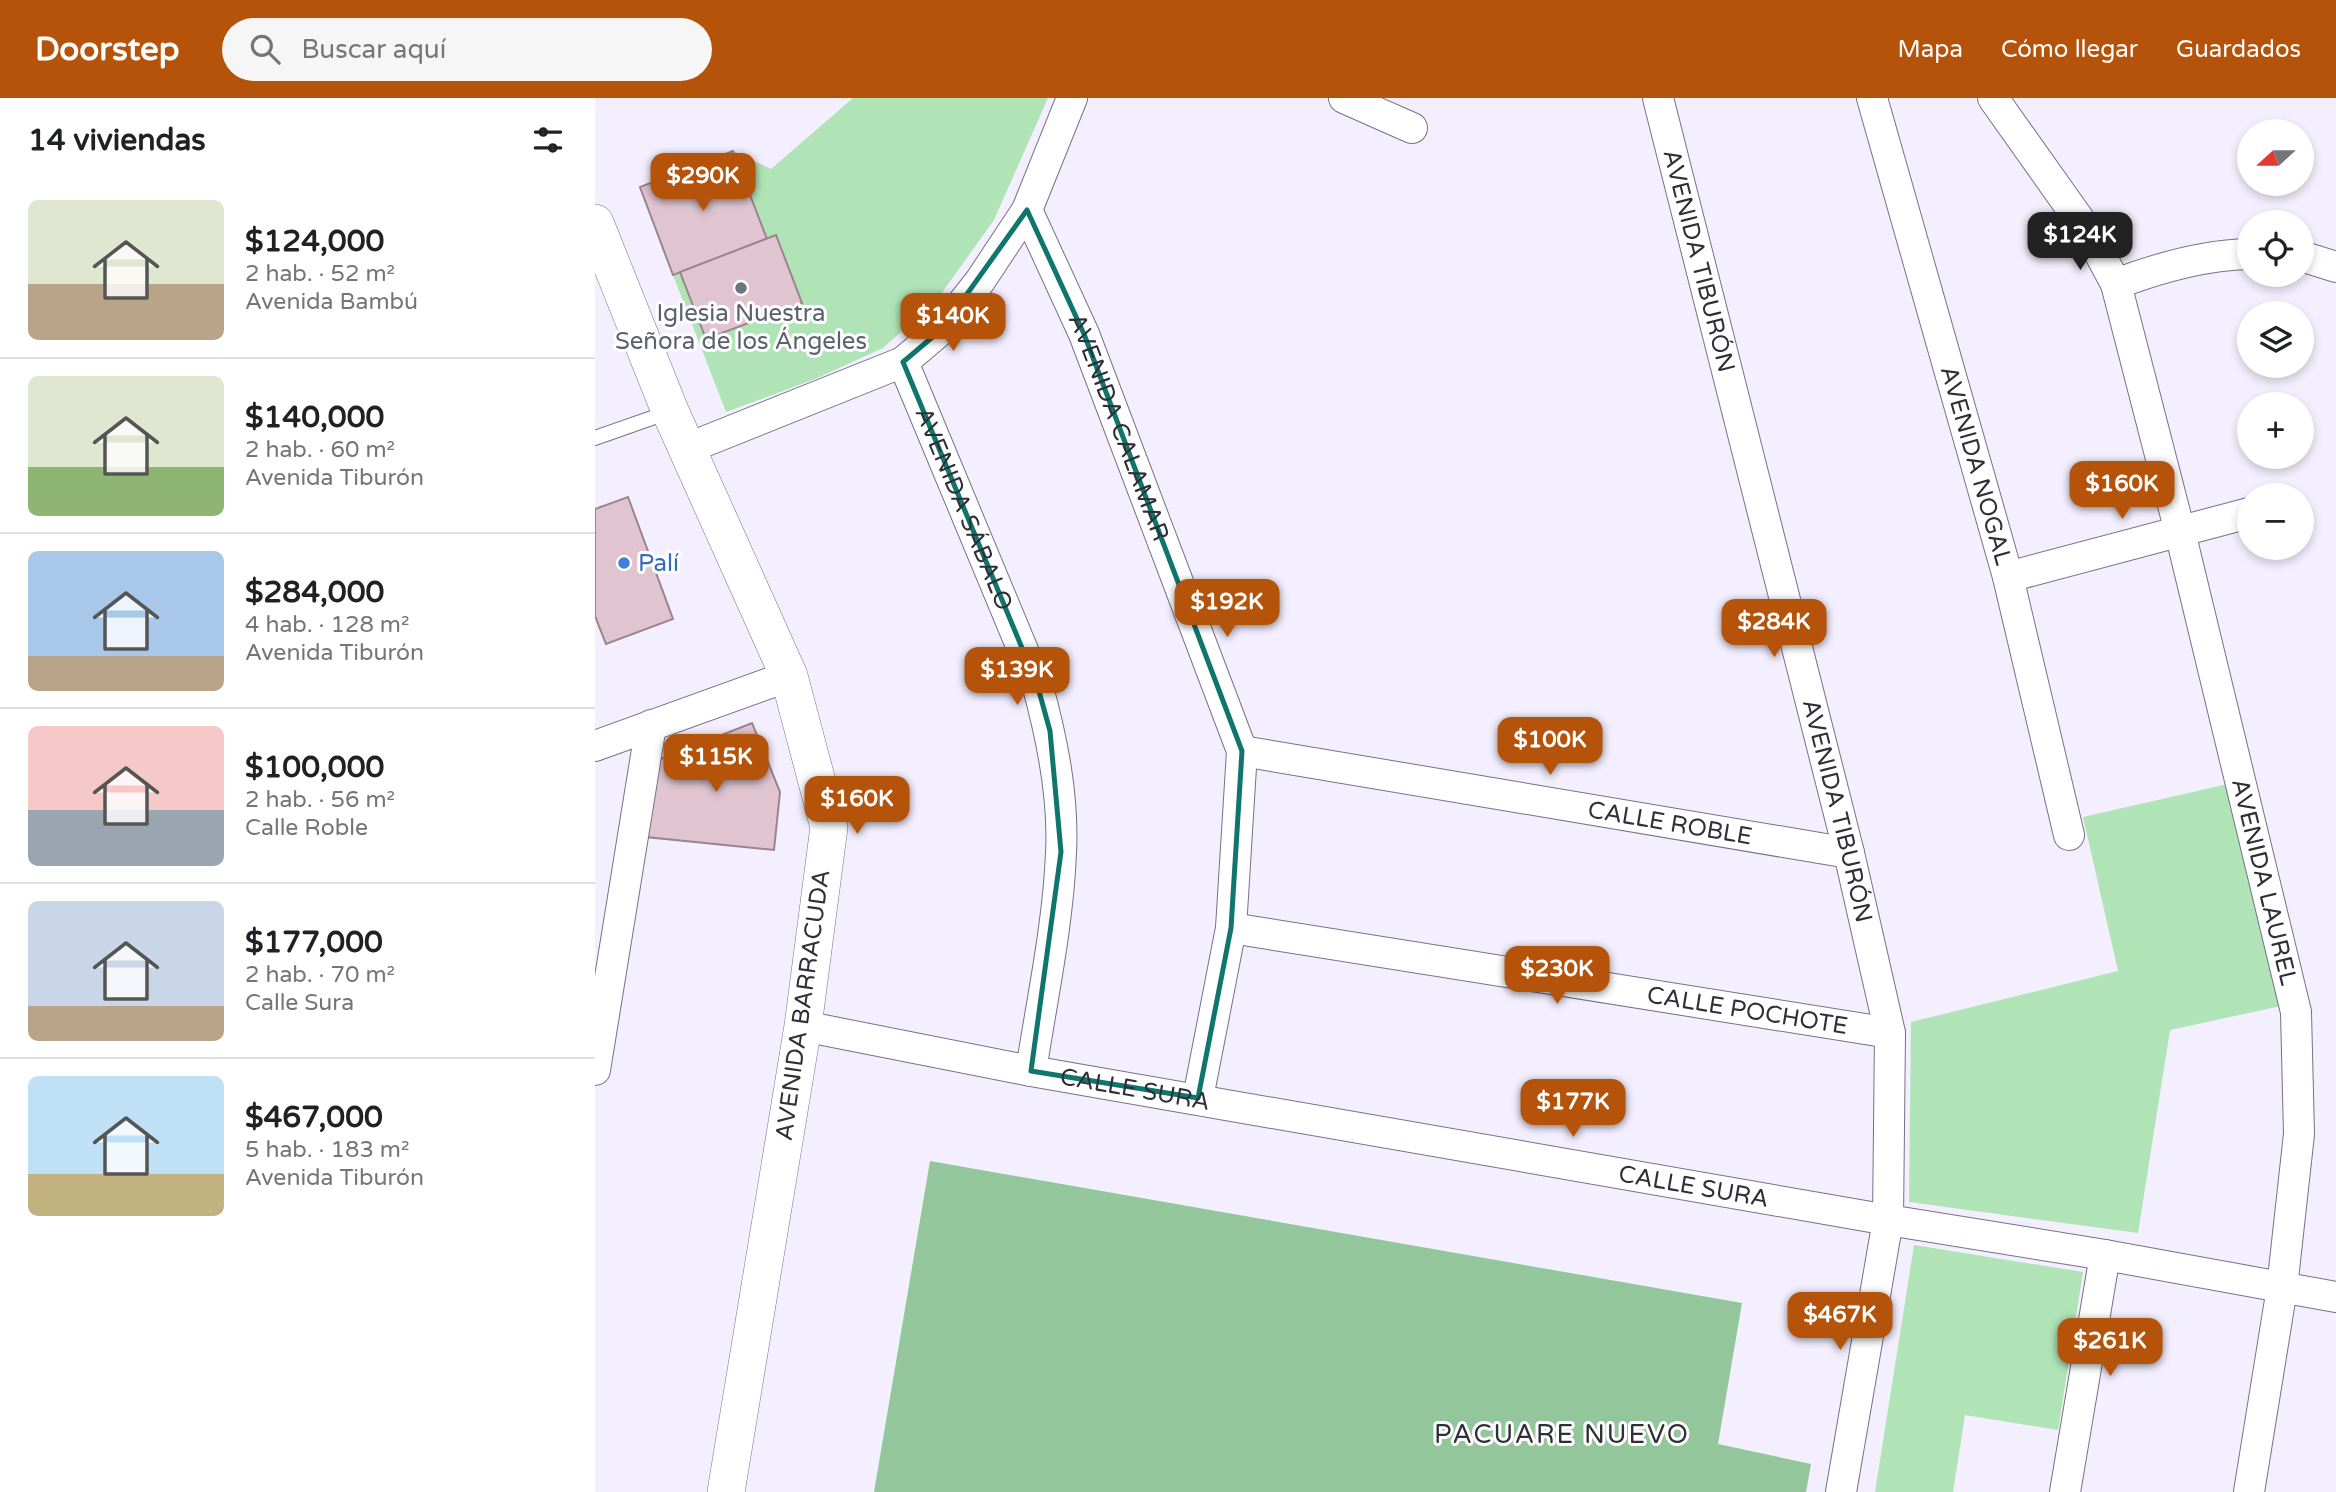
<!DOCTYPE html>
<html lang="es">
<meta charset="utf-8">
<style>
:root{--surface:#fff;--page:#f6f6f6;--text:#202124;--muted:#757577;--line:#e0e0e0;--accent:#b45309}
body{margin:0;font-family:"Varela Round",sans-serif;background:var(--page);color:var(--text);height:100vh;display:flex;flex-direction:column;font-size:26px;white-space:nowrap}
*{box-sizing:border-box;margin:0}
p{font-size:23px;color:var(--muted)}
.icon{flex:none;width:38px;height:38px;fill:none;stroke:currentColor;stroke-width:2;stroke-linecap:round;stroke-linejoin:round}
.map{position:relative;flex:1;overflow:hidden}
.side{display:flex;flex-direction:column;background:var(--surface);width:595px}
.side>*{flex:none}
.needle{width:46px;rotate:249deg}
.fabs{position:absolute;left:1642px;top:21px;display:grid;gap:14px}
.fabs a{display:grid;place-items:center;width:77px;height:77px;border-radius:50%;background:var(--surface);box-shadow:0 4px 10px #0003;font-size:35px}
.price{position:absolute;translate:-50% -60px;padding:0 16px;border-radius:14px;background:var(--accent);color:#fff;font-size:23px;line-height:46px;filter:drop-shadow(0 2px 4px #0008)}
.price::after{content:'';position:absolute;left:50%;top:42px;width:21px;height:16px;margin-left:-10px;background:inherit;clip-path:polygon(0 0,100% 0,50% 100%)}
.price.current{background:#222;color:#fff}
ul{padding:0;list-style:none}
li{display:flex;align-items:center;gap:21px;height:175px;padding:0 28px}
li+li{border-top:2px solid var(--line)}
li span{display:grid;place-items:center;flex:none;width:196px;height:140px;border-radius:10px;color:#555}
li>.icon{margin-inline-start:auto}
span .icon{width:84px;height:84px;fill:#fffc;stroke-width:1}
li b{font-size:30px}
h2{display:flex;justify-content:space-between;align-items:center;height:84px;padding:0 28px;font-size:30px}
header{display:flex;align-items:center;gap:42px;box-sizing:border-box;height:98px;padding:0 35px;background:var(--accent);color:#fff}
header strong{font-size:33px}
nav{display:flex;gap:38px;margin-inline-start:auto;font-size:24px}
.search{width:490px;height:63px;background:var(--page);display:flex;align-items:center;gap:18px;box-sizing:border-box;padding:0 24px;border-radius:38px;color:var(--muted);font-size:26px}
main{display:flex;flex:1;min-height:0}
.map>svg:first-child{display:block}
</style>
<header>
<strong>Doorstep</strong>
<div class="search"><svg class="icon" aria-label="search" viewBox="0 0 24 24"><circle cx="10" cy="10" r="6"/><path d="M15 15l6 6"/></svg>Buscar aquí</div>
<nav><a>Mapa</a><a>Cómo llegar</a><a>Guardados</a></nav>
</header>
<main>
<section class="side">
<h2>14 viviendas<svg class="icon" aria-label="filters" viewBox="0 0 24 24"><path d="M4 7h16M4 17h16"/><circle cx="9" cy="7" r="2"/><circle cx="15" cy="17" r="2"/></svg></h2>
<ul>
<li><span style="background:linear-gradient(#dfe7d0 60%,#b9a48a 0)"><svg class="icon" aria-label="home" viewBox="0 0 24 24"><path d="M3 11l9-7 9 7M6 9v11h12V9"/></svg></span><div><b>$124,000</b><p>2 hab. · 52 m²</p><p>Avenida Bambú</p></div></li>
<li><span style="background:linear-gradient(#dfe7d0 65%,#8fb573 0)"><svg class="icon" aria-label="home" viewBox="0 0 24 24"><path d="M3 11l9-7 9 7M6 9v11h12V9"/></svg></span><div><b>$140,000</b><p>2 hab. · 60 m²</p><p>Avenida Tiburón</p></div></li>
<li><span style="background:linear-gradient(#a9c7e8 75%,#b9a48a 0)"><svg class="icon" aria-label="home" viewBox="0 0 24 24"><path d="M3 11l9-7 9 7M6 9v11h12V9"/></svg></span><div><b>$284,000</b><p>4 hab. · 128 m²</p><p>Avenida Tiburón</p></div></li>
<li><span style="background:linear-gradient(#f6c9c9 60%,#9aa5b1 0)"><svg class="icon" aria-label="home" viewBox="0 0 24 24"><path d="M3 11l9-7 9 7M6 9v11h12V9"/></svg></span><div><b>$100,000</b><p>2 hab. · 56 m²</p><p>Calle Roble</p></div></li>
<li><span style="background:linear-gradient(#c9d6e8 75%,#b9a48a 0)"><svg class="icon" aria-label="home" viewBox="0 0 24 24"><path d="M3 11l9-7 9 7M6 9v11h12V9"/></svg></span><div><b>$177,000</b><p>2 hab. · 70 m²</p><p>Calle Sura</p></div></li>
<li><span style="background:linear-gradient(#bfe0f5 70%,#c2b280 0)"><svg class="icon" aria-label="home" viewBox="0 0 24 24"><path d="M3 11l9-7 9 7M6 9v11h12V9"/></svg></span><div><b>$467,000</b><p>5 hab. · 183 m²</p><p>Avenida Tiburón</p></div></li>
</ul>
</section>
<div class="map">
<svg width="1741" height="1394" viewBox="0 0 1741 1394">
<rect width="100%" height="100%" fill="#f3effe"/>
<g fill="#b0e4b7">
<polygon points="258,0 453,0 399,122 341,203 288,250 220,281 131,314 78,177 85,174 111,241 207,205 172,141 138,53 176,71"/>
<polygon points="1633,686 1686,908 1575,932 1543,1135 1314,1104 1316,924 1523,873 1488,719"/>
<polygon points="1319,1147 1488,1174 1463,1332 1370,1317 1358,1394 1280,1394"/>
</g>
<polygon fill="#93c79b" points="335,1063 1147,1205 1123,1346 1216,1366 1211,1394 279,1394"/>
<g fill="#e0c5d1" stroke="#9c848f" stroke-width="2">
<polygon points="138,53 172,141 78,177 45,89"/>
<polygon points="181,137 207,205 111,241 85,174"/>
<polygon points="33,399 78,521 11,546 0,518 0,411"/>
<polygon points="157,625 185,694 179,752 51,739 58,664"/>
</g>
<g fill="none" stroke-linecap="round" stroke-linejoin="round">
<defs>
<polyline id="service" points="0,340 74,314"/>
<g id="minor">
<polyline points="749,0 817,30"/>
<path id="s1" d="M1063,0l191,755 41,180 -2,187 -47,272"/>
<path id="s2" d="M1277,0l136,479 61,258"/>
<path d="M1398,0l95,134 28,52c42,-16 87,-29 133,-30"/>
<path id="s3" d="M432,112l57,124 158,417 -11,177 -33,170"/>
<polyline points="1706,158 1741,169"/>
<path id="s4" d="M1521,186l64,248 116,480 3,122 -17,154 -33,204"/>
<path id="s5" d="M308,264l134,322c15,54 27,112 24,169 -3,73 -19,146 -30,218"/>
<polyline points="91,351 308,264 347,231 385,183 432,112 477,0"/>
<polyline points="1413,479 1654,415"/>
<polyline points="0,648 194,578"/>
<path id="s6" d="M647,653l607,102"/>
<path id="s7" d="M636,830l659,105"/>
<path id="s8" d="M208,928l228,45 857,149 217,35 231,42"/>
<polyline points="0,972 56,627"/>
<polyline points="1470,1394 1510,1157"/>
</g>
<polyline id="tertiary" points="0,125 75,313 194,578 234,729 208,928 131,1394"/>
</defs>
<use href="#service" stroke="#767186" stroke-width="16"/>
<use href="#minor" stroke="#767186" stroke-width="32"/>
<use href="#tertiary" stroke="#767186" stroke-width="38"/>
<use href="#service" stroke="#fff" stroke-width="14"/>
<use href="#minor" stroke="#fff" stroke-width="30"/>
<use href="#tertiary" stroke="#fff" stroke-width="37"/>
</g>
<path fill="none" stroke="#0f766e" stroke-width="5" stroke-linejoin="round" d="M432,112l57,124 158,417 -11,177 -33,170 -167,-27 30,-219 -11,-121 -13,-47 -134,-322 39,-33z"/>
<circle fill="#6b7280" stroke="#fff" stroke-width="2.5" cx="146" cy="190" r="7"/>
<circle fill="#3f7fe0" stroke="#fff" stroke-width="2.5" cx="29" cy="465" r="7"/>
<g text-anchor="middle" dominant-baseline="central" stroke-width="6" stroke-linejoin="round" paint-order="stroke">
<g font-size="24" fill="#302e37" stroke="#fff">
<text stroke="none"><textPath href="#s1" startOffset="168">AVENIDA TIBURÓN</textPath></text>
<text stroke="none"><textPath href="#s3" startOffset="236">AVENIDA CALAMAR</textPath></text>
<text stroke="none"><textPath href="#s2" startOffset="382">AVENIDA NOGAL</textPath></text>
<text stroke="none"><textPath href="#s5" startOffset="159">AVENIDA SÁBALO</textPath></text>
<text stroke="none"><textPath href="#s1" startOffset="735">AVENIDA TIBURÓN</textPath></text>
<text stroke="none"><textPath href="#s6" startOffset="434">CALLE ROBLE</textPath></text>
<text stroke="none"><textPath href="#s4" startOffset="616">AVENIDA LAUREL</textPath></text>
<text transform="translate(208 907) rotate(-82)">AVENIDA BARRACUDA</text>
<text stroke="none"><textPath href="#s7" startOffset="523">CALLE POCHOTE</textPath></text>
<text stroke="none"><textPath href="#s8" startOffset="338">CALLE SURA</textPath></text>
<text stroke="none"><textPath href="#s8" startOffset="905">CALLE SURA</textPath></text>
</g>
<g font-size="24" fill="#5b616d" stroke="#fff">
<text x="146" y="215">Iglesia Nuestra<tspan x="146" dy="28">Señora de los Ángeles</tspan></text>
</g>
<g font-size="24" fill="#366cbe" stroke="#fff" text-anchor="start">
<text x="43" y="465">Palí</text>
</g>
<g font-size="26" letter-spacing="2" fill="#302e37" stroke="#fff">
<text x="967" y="1336">PACUARE NUEVO</text>
</g>
</g>
</svg>
<div class="fabs">
<a><svg class="needle" viewBox="-14 -14 28 28"><path d="M0-13l5 13h-10z" fill="#e53935"/><path d="M0 13l5-13h-10z" fill="#757577"/></svg></a>
<a><svg class="icon" aria-label="locate" viewBox="0 0 24 24"><circle cx="12" cy="12" r="6"/><path d="M12 2v4M12 18v4M2 12h4M18 12h4"/></svg></a>
<a><svg class="icon" aria-label="layers" viewBox="0 0 24 24"><path d="M12 4l9 5-9 5-9-5zM3 14l9 5 9-5"/></svg></a>
<a>+</a>
<a>−</a>
</div>
<b class="price" style="left:108px;top:115px">$290K</b>
<b class="price current" style="left:1485px;top:174px">$124K</b>
<b class="price" style="left:358px;top:255px">$140K</b>
<b class="price" style="left:1527px;top:423px">$160K</b>
<b class="price" style="left:632px;top:541px">$192K</b>
<b class="price" style="left:1179px;top:561px">$284K</b>
<b class="price" style="left:422px;top:609px">$139K</b>
<b class="price" style="left:955px;top:679px">$100K</b>
<b class="price" style="left:121px;top:696px">$115K</b>
<b class="price" style="left:262px;top:738px">$160K</b>
<b class="price" style="left:962px;top:908px">$230K</b>
<b class="price" style="left:978px;top:1041px">$177K</b>
<b class="price" style="left:1245px;top:1254px">$467K</b>
<b class="price" style="left:1515px;top:1280px">$261K</b>
</div>
</main>
